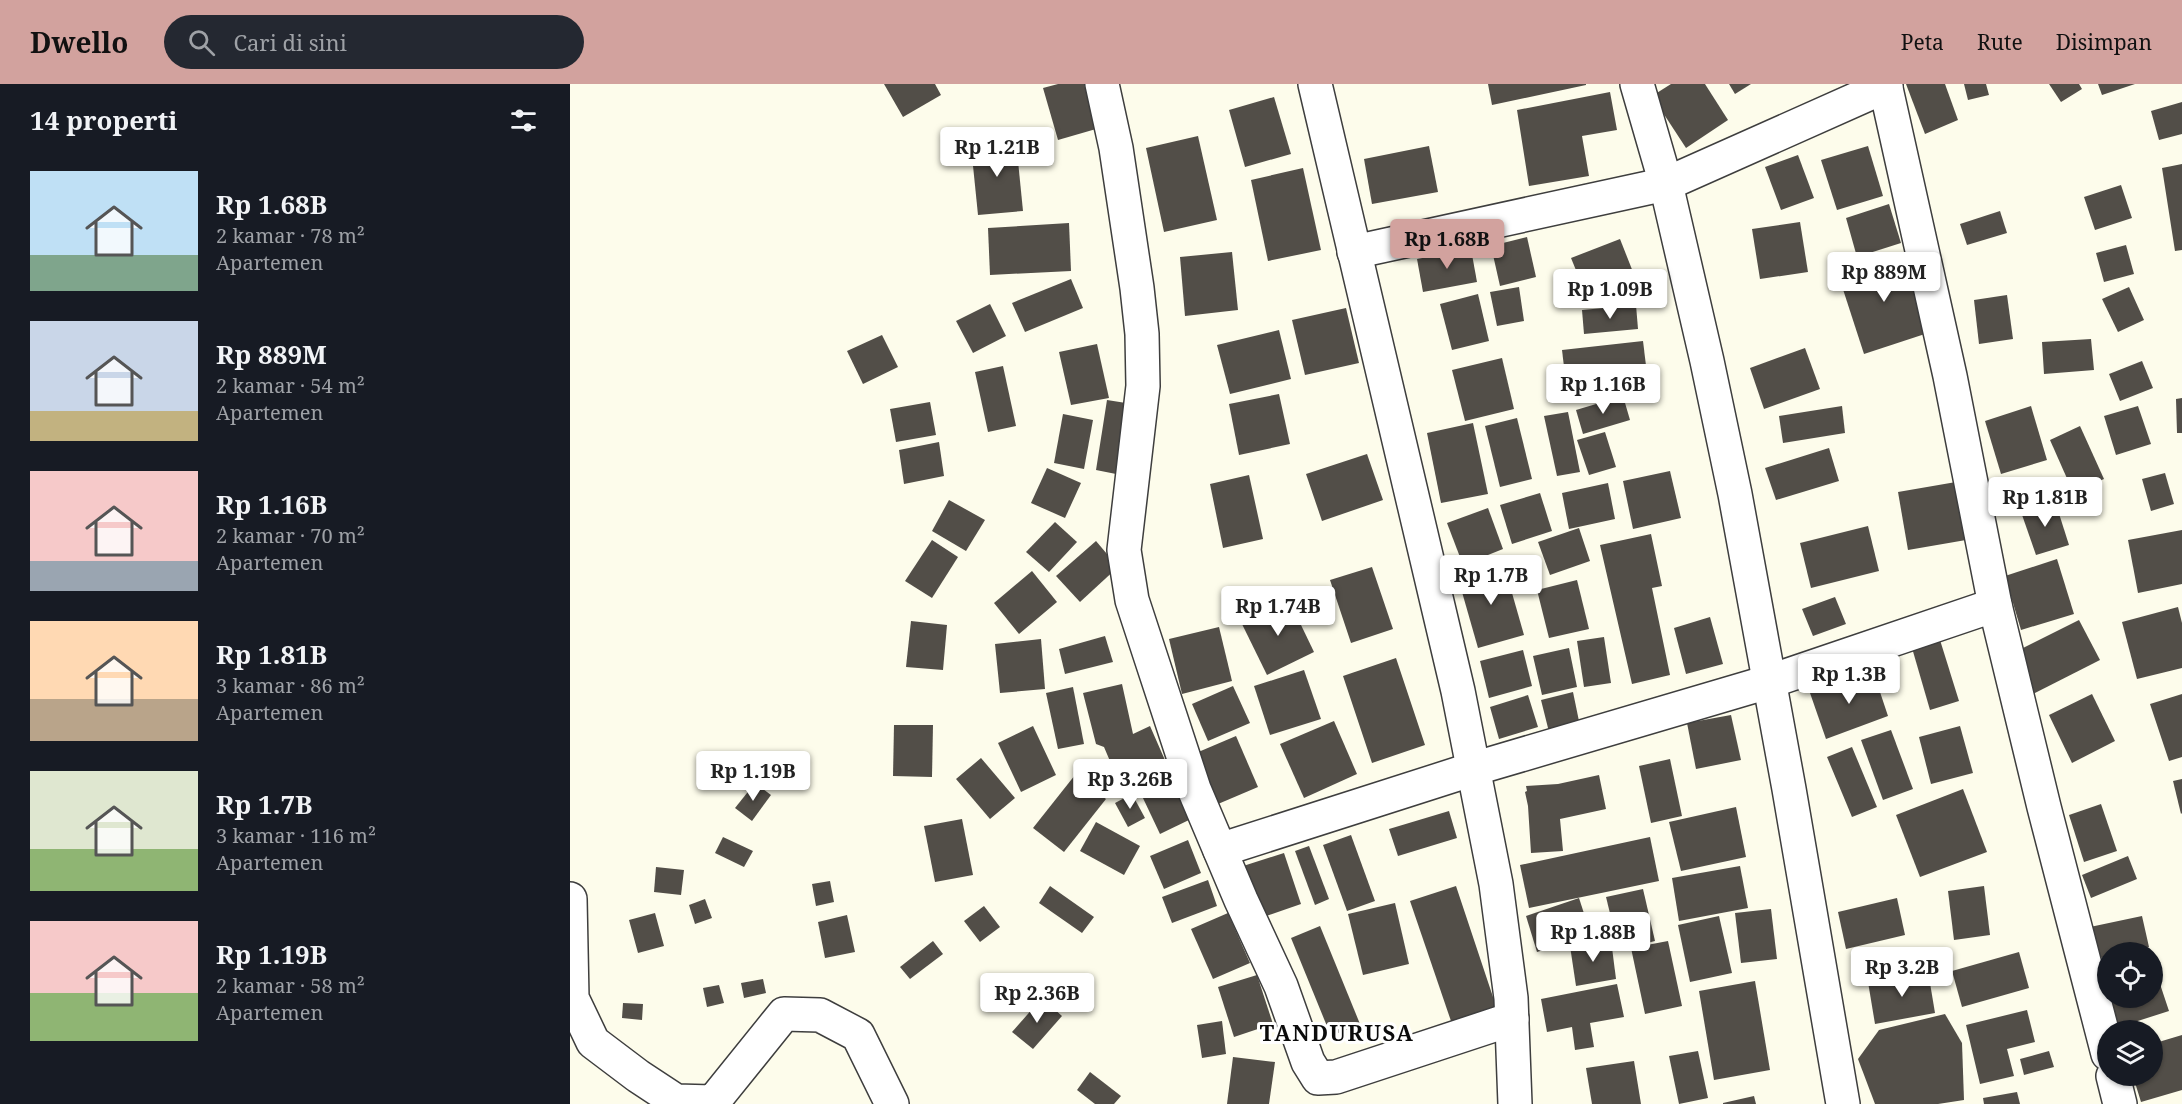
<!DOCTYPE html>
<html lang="id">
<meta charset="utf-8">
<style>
:root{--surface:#171b24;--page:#242831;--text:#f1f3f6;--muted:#9ea1a6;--accent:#d2a29e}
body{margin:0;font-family:"Noto Serif",serif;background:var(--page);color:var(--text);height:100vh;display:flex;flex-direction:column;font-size:22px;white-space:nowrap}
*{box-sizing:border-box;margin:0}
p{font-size:20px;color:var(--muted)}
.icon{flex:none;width:33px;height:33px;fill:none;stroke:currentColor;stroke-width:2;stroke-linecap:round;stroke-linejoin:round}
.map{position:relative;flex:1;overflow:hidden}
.side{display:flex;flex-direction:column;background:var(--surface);width:570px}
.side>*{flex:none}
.fabs{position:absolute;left:1527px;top:858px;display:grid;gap:12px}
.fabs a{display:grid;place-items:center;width:66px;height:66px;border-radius:50%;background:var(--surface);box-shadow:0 2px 4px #0004;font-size:30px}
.price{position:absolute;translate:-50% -51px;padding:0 14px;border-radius:6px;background:#fff;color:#222;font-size:20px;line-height:39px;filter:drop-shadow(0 2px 3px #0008)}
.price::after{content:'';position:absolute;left:50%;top:36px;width:18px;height:14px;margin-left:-9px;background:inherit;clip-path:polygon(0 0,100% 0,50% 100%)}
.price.selected{background:var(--accent);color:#111}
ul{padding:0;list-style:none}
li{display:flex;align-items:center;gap:18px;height:150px;padding:0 30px}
li span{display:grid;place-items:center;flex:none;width:168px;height:120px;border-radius:0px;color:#555}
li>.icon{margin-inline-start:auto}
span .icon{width:72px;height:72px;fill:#fffc;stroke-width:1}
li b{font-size:26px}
h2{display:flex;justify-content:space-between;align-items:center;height:72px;padding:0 30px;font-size:26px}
header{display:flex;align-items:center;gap:36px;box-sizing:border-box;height:84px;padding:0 30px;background:var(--accent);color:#111}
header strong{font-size:28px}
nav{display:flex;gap:33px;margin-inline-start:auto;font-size:21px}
.search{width:420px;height:54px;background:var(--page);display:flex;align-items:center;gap:15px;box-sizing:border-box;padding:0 21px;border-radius:33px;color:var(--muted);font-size:22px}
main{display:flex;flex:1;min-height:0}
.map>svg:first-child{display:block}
</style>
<header>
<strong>Dwello</strong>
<div class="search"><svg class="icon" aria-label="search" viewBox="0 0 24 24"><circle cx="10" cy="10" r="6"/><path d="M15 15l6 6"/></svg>Cari di sini</div>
<nav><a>Peta</a><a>Rute</a><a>Disimpan</a></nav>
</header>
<main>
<section class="side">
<h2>14 properti<svg class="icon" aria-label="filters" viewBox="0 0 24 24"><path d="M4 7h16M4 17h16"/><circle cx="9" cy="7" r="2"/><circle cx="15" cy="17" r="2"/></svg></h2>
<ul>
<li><span style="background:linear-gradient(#bfe0f5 70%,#7fa58c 0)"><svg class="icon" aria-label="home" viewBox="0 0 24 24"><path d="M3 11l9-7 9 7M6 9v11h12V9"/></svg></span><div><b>Rp 1.68B</b><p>2 kamar · 78 m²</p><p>Apartemen</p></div></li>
<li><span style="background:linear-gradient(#c9d6e8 75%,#c2b280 0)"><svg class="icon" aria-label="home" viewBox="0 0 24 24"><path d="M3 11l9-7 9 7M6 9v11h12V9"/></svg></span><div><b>Rp 889M</b><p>2 kamar · 54 m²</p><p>Apartemen</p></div></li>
<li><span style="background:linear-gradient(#f6c9c9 75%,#9aa5b1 0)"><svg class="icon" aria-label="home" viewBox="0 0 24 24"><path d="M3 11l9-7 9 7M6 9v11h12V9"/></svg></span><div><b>Rp 1.16B</b><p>2 kamar · 70 m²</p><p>Apartemen</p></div></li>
<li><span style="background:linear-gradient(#ffd9b3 65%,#b9a48a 0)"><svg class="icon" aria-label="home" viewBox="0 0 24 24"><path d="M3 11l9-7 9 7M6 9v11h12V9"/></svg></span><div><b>Rp 1.81B</b><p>3 kamar · 86 m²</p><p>Apartemen</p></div></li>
<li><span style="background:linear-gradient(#dfe7d0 65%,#8fb573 0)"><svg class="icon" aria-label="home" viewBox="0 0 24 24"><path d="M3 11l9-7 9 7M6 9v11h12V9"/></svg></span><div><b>Rp 1.7B</b><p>3 kamar · 116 m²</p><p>Apartemen</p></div></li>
<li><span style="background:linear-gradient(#f6c9c9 60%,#8fb573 0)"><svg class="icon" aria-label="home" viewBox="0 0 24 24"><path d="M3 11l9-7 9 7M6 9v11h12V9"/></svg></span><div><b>Rp 1.19B</b><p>2 kamar · 58 m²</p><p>Apartemen</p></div></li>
</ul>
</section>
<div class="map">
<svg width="1612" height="1020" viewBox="0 0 1612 1020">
<rect width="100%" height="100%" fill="#fdfceb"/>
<g fill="#524e48">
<polygon points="314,0 365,0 371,11 333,33"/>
<polygon points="488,0 514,0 526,45 488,56 473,4"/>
<polygon points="918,0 1016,0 1016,1 922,21"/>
<polygon points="1101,0 1135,0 1158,36 1116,64 1082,12"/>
<polygon points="1159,0 1181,0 1165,10"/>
<polygon points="1336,0 1375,0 1388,36 1355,50"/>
<polygon points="1394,0 1416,0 1419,11 1398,16"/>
<polygon points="1479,0 1509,0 1512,5 1491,18"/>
<polygon points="1528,0 1565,0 1532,11"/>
<polygon points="1040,8 1047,46 1012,52 1019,92 959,102 947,26"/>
<polygon points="704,13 721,70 675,83 659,26"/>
<polygon points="1612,18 1612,50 1589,56 1581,27"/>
<polygon points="628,52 647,136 594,148 576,64"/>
<polygon points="446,57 453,127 408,131 401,62"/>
<polygon points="859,62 868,108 802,120 794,75"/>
<polygon points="1298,62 1313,112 1267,126 1251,76"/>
<polygon points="1228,71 1244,114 1211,126 1195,83"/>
<polygon points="1612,80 1612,166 1605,167 1592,84"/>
<polygon points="733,84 751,166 698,177 681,96"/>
<polygon points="1551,101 1562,134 1525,146 1514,113"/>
<polygon points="1319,120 1331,159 1287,173 1276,134"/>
<polygon points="1430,127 1437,149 1397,161 1390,140"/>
<polygon points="1230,138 1238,188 1190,195 1182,145"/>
<polygon points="499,139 501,187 420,191 418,144"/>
<polygon points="957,153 966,193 930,202 921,162"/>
<polygon points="1050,155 1063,188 1014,206 1001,174"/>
<polygon points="1556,161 1564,190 1534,198 1526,169"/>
<polygon points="901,165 907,198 853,208 847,175"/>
<polygon points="662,168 668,226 615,232 610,173"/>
<polygon points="1335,168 1361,248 1294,270 1268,190"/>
<polygon points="501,195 513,224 455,248 442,219"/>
<polygon points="949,203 954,237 927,242 920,208"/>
<polygon points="1559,203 1574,236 1548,248 1532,215"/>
<polygon points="908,210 919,257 882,266 870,220"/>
<polygon points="1437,211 1443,255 1409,260 1404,216"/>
<polygon points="420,220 436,252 403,269 386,237"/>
<polygon points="1066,221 1068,245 1014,250 1012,226"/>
<polygon points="776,224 789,279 735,291 722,236"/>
<polygon points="709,246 721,295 660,310 647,261"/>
<polygon points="312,251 328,283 293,300 277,267"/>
<polygon points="1521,255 1524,286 1474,290 1472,258"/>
<polygon points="1073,257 1078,298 997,308 992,266"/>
<polygon points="527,260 539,314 501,321 489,268"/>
<polygon points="1235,264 1250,305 1194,325 1180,284"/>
<polygon points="932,274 944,325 895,337 882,286"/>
<polygon points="1572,277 1583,304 1550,317 1539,290"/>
<polygon points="433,282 446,342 418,348 405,288"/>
<polygon points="709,310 720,360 669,371 659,320"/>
<polygon points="1053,312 1060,336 1013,350 1006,326"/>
<polygon points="1612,314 1612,349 1607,349 1606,315"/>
<polygon points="537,316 556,319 546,390 526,386"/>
<polygon points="360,318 366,351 326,358 320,325"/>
<polygon points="1272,322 1275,349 1213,359 1209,332"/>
<polygon points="1461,322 1477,376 1431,390 1415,337"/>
<polygon points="1568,322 1581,360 1546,371 1534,332"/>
<polygon points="998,328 1010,388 987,392 974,332"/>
<polygon points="493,330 523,336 514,385 484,379"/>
<polygon points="947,334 962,395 930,403 915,342"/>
<polygon points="903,339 918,410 871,419 857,349"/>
<polygon points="1510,342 1534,395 1503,408 1480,356"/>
<polygon points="1035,348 1046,383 1019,391 1007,356"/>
<polygon points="369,358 374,392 334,400 329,366"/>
<polygon points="1259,364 1269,397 1206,416 1195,384"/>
<polygon points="797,370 813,416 752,437 736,390"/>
<polygon points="477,384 511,399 495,434 461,419"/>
<polygon points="1100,387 1111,434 1063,445 1053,397"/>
<polygon points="1595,389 1604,420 1581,427 1572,395"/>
<polygon points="679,391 693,455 653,464 640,400"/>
<polygon points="1386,398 1396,456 1338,466 1328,408"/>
<polygon points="1038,399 1045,435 999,445 992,409"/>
<polygon points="970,409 982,447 942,460 930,421"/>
<polygon points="379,416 415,436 396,467 362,447"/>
<polygon points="1485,417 1499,461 1466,471 1451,428"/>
<polygon points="918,424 933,465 893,481 877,439"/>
<polygon points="485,438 507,458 479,488 456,468"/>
<polygon points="1298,442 1309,487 1241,504 1230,459"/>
<polygon points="1009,444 1020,477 980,491 968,458"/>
<polygon points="1612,446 1612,500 1568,509 1558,456"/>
<polygon points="1081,450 1092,502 1082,504 1100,591 1062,600 1030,461"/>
<polygon points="362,456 388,473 362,514 335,497"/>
<polygon points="526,457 548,483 510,518 486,492"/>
<polygon points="1487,475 1504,530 1451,546 1435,492"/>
<polygon points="934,481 954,551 908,564 888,494"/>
<polygon points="802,483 823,545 781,559 760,496"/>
<polygon points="462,487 487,518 449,550 424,519"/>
<polygon points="1007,496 1019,545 979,554 967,506"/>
<polygon points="1265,513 1276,540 1243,552 1232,525"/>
<polygon points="719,516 744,568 697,591 671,538"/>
<polygon points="1608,523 1612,539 1612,584 1567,595 1552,538"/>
<polygon points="1140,533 1153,580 1116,590 1104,544"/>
<polygon points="1509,536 1530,576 1461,611 1441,570"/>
<polygon points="341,537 377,541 373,586 336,583"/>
<polygon points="649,543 662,597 612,610 599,555"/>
<polygon points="535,552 543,578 495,590 489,565"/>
<polygon points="1034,553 1041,599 1014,603 1007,557"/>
<polygon points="471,555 475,605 430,609 425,560"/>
<polygon points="1370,556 1389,617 1360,626 1342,564"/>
<polygon points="999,564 1007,603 972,611 963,572"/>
<polygon points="953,566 962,602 919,614 910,577"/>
<polygon points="826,574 855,661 802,679 773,592"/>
<polygon points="734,586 751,635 700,651 684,602"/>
<polygon points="1303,587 1318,632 1256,655 1240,609"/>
<polygon points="552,600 563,650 580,642 598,683 551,703 534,663 526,660 513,609"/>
<polygon points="663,602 680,639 638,657 622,620"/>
<polygon points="503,603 514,660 488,665 476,609"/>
<polygon points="1003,608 1010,642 979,648 971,616"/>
<polygon points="1522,610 1545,657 1502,679 1479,631"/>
<polygon points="1612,610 1612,673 1599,677 1580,620"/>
<polygon points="958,611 968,643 929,655 920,623"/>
<polygon points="1161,631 1171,676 1126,685 1117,639"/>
<polygon points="764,637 787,690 734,714 710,660"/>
<polygon points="324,641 363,641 362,693 323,692"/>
<polygon points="463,642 486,691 451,708 428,659"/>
<polygon points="1390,642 1403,689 1361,700 1349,653"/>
<polygon points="1321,646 1343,705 1313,716 1291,656"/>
<polygon points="666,652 688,703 648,720 626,669"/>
<polygon points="1282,663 1307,723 1282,733 1257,673"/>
<polygon points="411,674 445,714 420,735 386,695"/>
<polygon points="1100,675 1112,732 1081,739 1069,682"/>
<polygon points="505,691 536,715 494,768 463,744"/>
<polygon points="1029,691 1036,725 990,735 993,767 961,769 958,722 955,708 957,707 956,702 988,700"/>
<polygon points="1612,695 1612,729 1611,730 1603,697"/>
<polygon points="602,697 621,735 590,750 572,712"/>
<polygon points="185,699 201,711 182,737 165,724"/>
<polygon points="1393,705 1417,768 1350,793 1326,731"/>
<polygon points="562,710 575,734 558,743 545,719"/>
<polygon points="1531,720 1547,767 1514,778 1499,731"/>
<polygon points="1166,723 1176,773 1111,787 1099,738"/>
<polygon points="879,727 887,754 828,772 819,745"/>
<polygon points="392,735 403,791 365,798 354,742"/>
<polygon points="526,738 570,762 554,791 510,767"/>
<polygon points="781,751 805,817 777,827 753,761"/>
<polygon points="153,753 183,767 174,783 145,769"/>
<polygon points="1080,753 1089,797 959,824 950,781"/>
<polygon points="618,756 631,789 594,805 580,772"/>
<polygon points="739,762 759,815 745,821 725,767"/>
<polygon points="714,769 731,820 688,835 670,783"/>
<polygon points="1558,772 1567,795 1521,814 1512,791"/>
<polygon points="1170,782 1178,824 1109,837 1102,794"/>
<polygon points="86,783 114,786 111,811 84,808"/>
<polygon points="638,796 647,822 602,839 592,813"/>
<polygon points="260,797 264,818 246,822 242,800"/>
<polygon points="480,802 524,833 512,849 469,819"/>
<polygon points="886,802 927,925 882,940 840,817"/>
<polygon points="1414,802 1420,851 1384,856 1378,807"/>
<polygon points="1073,805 1085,857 1049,866 1036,813"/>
<polygon points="1009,814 1021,851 967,868 956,832"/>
<polygon points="1327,814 1335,851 1276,865 1268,828"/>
<polygon points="135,815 142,834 125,840 119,821"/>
<polygon points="825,819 839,880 793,891 778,830"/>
<polygon points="414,822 430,843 410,858 394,837"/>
<polygon points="1201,825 1207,875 1171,879 1165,829"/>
<polygon points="85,829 94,862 68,869 59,836"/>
<polygon points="658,829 680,879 643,895 621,845"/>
<polygon points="277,831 285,868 255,874 248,838"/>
<polygon points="1149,832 1162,889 1120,898 1108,841"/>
<polygon points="1572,832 1579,863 1554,868 1538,868 1538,872 1527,875 1520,843"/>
<polygon points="750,842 790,940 761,952 721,854"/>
<polygon points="1041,856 1046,895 1006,902 1000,862"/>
<polygon points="363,857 373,870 340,895 330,883"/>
<polygon points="1098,857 1112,922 1075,930 1061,864"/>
<polygon points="1449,868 1459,904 1392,923 1382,887"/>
<polygon points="1583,879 1599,927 1549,943 1539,914 1582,914"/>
<polygon points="1358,887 1365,929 1305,940 1298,898"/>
<polygon points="687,891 703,940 664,953 648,903"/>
<polygon points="193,895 196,909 174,914 171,899"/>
<polygon points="1185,897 1200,986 1144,996 1129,907"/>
<polygon points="1047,900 1054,933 1020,939 1024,963 1005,966 1002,943 977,948 971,915"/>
<polygon points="149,901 154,919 137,923 133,904"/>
<polygon points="472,914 492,932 463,965 442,948"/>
<polygon points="53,919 73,920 72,936 52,934"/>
<polygon points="1457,926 1465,958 1437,965 1444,992 1410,1000 1396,941"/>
<polygon points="1375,930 1392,959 1394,1016 1368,1020 1305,1020 1288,975 1309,946"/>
<polygon points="652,937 656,970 632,974 627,941"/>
<polygon points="1612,951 1612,1006 1571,1018 1563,992 1582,992 1582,960"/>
<polygon points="1128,967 1138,1014 1109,1020 1099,972"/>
<polygon points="1479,967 1484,983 1454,991 1450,975"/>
<polygon points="663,973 705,978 699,1020 657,1020"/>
<polygon points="1064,977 1071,1020 1022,1020 1016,984"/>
<polygon points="520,988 551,1012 544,1020 525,1020 507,1006"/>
<polygon points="1447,1008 1450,1020 1414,1020 1413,1014"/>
<polygon points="1184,1012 1186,1020 1153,1020 1153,1019"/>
</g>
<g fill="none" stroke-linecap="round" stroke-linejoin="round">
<defs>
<g id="street">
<polyline points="532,0 546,64 567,204 572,250 573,302 554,466 562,516 624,705 671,816 711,902 738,978 748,994 766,993 942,935"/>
<polyline points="745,0 888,607 926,800 941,914 945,1020"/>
<polyline points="1067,0 1096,100 1137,277 1165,410 1219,705 1273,1020"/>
<polyline points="1315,0 1380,292 1425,521 1474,723 1538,970"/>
<polyline points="784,168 1096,100 1316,2"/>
<polyline points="650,766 903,685 1198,598 1425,521"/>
<polyline points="0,815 2,914 23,958 68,992 106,1017 143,1018 214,930 250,931 288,951 322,1020"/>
<polyline points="1543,992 1550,1020"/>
</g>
</defs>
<use href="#street" stroke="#3e3e3e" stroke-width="36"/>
<use href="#street" stroke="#fff" stroke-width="33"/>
</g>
<g text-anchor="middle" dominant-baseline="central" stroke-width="6" stroke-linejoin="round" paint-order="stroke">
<g font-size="22" font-weight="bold" letter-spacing="1.5" fill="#0b0b0b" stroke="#fff">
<text x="767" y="948">TANDURUSA</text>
</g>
</g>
</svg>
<div class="fabs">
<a><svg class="icon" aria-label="locate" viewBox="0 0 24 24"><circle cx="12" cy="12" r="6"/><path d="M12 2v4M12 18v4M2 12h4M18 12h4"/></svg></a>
<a><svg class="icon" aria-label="layers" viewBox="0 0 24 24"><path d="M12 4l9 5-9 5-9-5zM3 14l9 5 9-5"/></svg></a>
</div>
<b class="price" style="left:427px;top:94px">Rp 1.21B</b>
<b class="price selected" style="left:877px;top:186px">Rp 1.68B</b>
<b class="price" style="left:1314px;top:219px">Rp 889M</b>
<b class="price" style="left:1040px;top:236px">Rp 1.09B</b>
<b class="price" style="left:1033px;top:331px">Rp 1.16B</b>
<b class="price" style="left:1475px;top:444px">Rp 1.81B</b>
<b class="price" style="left:921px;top:522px">Rp 1.7B</b>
<b class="price" style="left:708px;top:553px">Rp 1.74B</b>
<b class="price" style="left:1279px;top:621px">Rp 1.3B</b>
<b class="price" style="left:183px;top:718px">Rp 1.19B</b>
<b class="price" style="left:560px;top:726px">Rp 3.26B</b>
<b class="price" style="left:1023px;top:879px">Rp 1.88B</b>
<b class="price" style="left:1332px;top:914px">Rp 3.2B</b>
<b class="price" style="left:467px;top:940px">Rp 2.36B</b>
</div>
</main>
